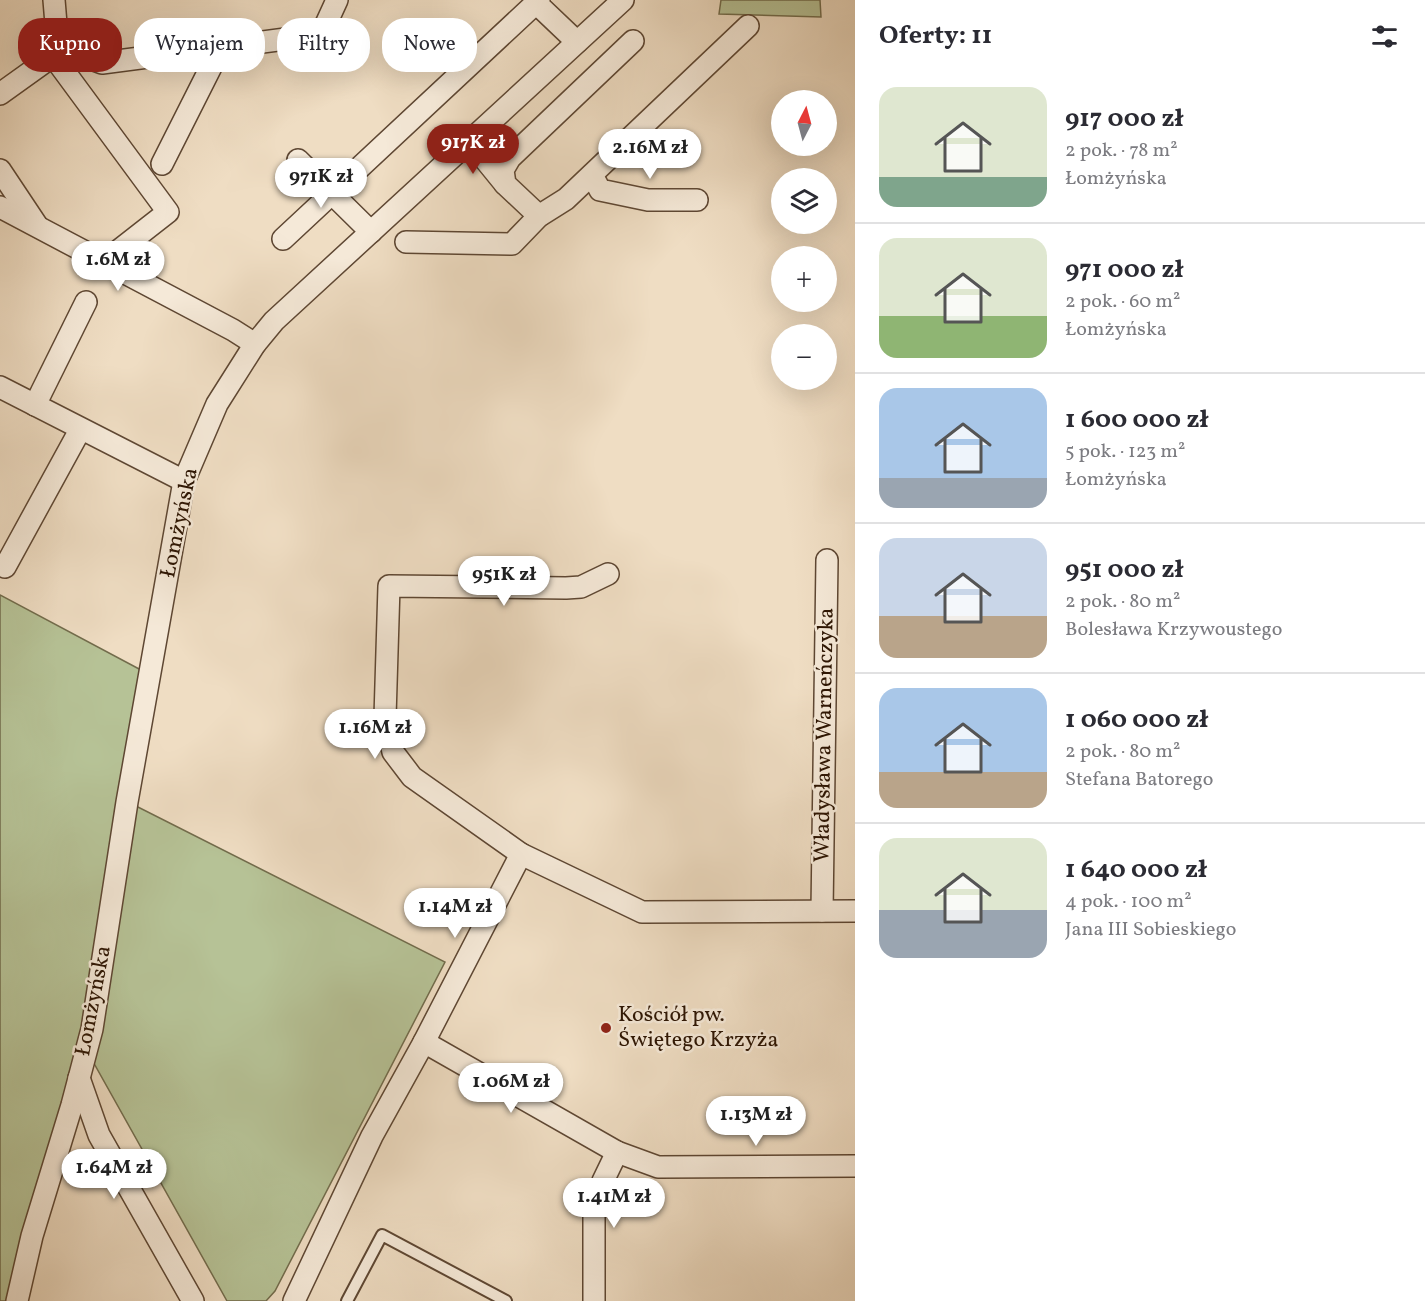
<!DOCTYPE html>
<html lang="pl">
<meta charset="utf-8">
<style>
:root{--surface:#fff;--page:#f7f7f7;--text:#2b2b33;--muted:#7c7c81;--line:#e1e1e2;--accent:#8f2418}
body{margin:0;font-family:Vollkorn,serif;background:var(--page);color:var(--text);height:100vh;display:flex;flex-direction:column;font-size:22px;white-space:nowrap}
*{box-sizing:border-box;margin:0}
p{font-size:20px;color:var(--muted)}
.icon{flex:none;width:33px;height:33px;fill:none;stroke:currentColor;stroke-width:2;stroke-linecap:round;stroke-linejoin:round}
.map{position:relative;flex:1;overflow:hidden}
.details{display:flex;flex-direction:column;background:var(--surface);width:570px}
.details>*{flex:none}
.banner{position:absolute;left:18px;top:18px;width:570px;height:54px;display:flex;gap:12px}
.needle{width:39px;rotate:6deg}
.buttons{position:absolute;left:771px;top:90px;display:grid;gap:12px}
.buttons a{display:grid;place-items:center;width:66px;height:66px;border-radius:50%;background:var(--surface);box-shadow:0 6px 24px #0002;font-size:30px}
.price{position:absolute;translate:-50% -51px;padding:0 14px;border-radius:21px;background:#fff;color:#222;font-size:20px;line-height:39px;filter:drop-shadow(0 2px 3px #0008)}
.price::after{content:'';position:absolute;left:50%;top:36px;width:18px;height:14px;margin-left:-9px;background:inherit;clip-path:polygon(0 0,100% 0,50% 100%)}
.price.active{background:var(--accent);color:#fff}
ul{padding:0;list-style:none}
li{display:flex;align-items:center;gap:18px;height:150px;padding:0 24px}
li+li{border-top:2px solid var(--line)}
li span{display:grid;place-items:center;flex:none;width:168px;height:120px;border-radius:18px;color:#555}
li>.icon{margin-inline-start:auto}
span .icon{width:72px;height:72px;fill:#fffc;stroke-width:1}
li b{font-size:26px}
h2{display:flex;justify-content:space-between;align-items:center;height:72px;padding:0 24px;font-size:26px}
.chip{padding:0 21px;border-radius:24px;background:var(--surface);box-shadow:0 6px 24px #0002;font-size:21px;line-height:54px}
.chip.active{background:var(--accent);color:#fff}
main{display:flex;flex:1;min-height:0}
.map>svg:first-child{display:block}
</style>
<main>
<div class="map">
<svg width="855" height="1301" viewBox="0 0 855 1301">
<rect width="100%" height="100%" fill="#efddc3"/>
<filter id="stains"><feTurbulence type="fractalNoise" baseFrequency=".00333" numOctaves="4"/><feColorMatrix values="0 0 0 0 .2 0 0 0 0 .09 0 0 0 0 .02 0 0 0 .5 -.17"/></filter>
<radialGradient id="worn" r=".72"><stop offset=".6" stop-color="#630" stop-opacity="0"/><stop offset="1" stop-color="#630" stop-opacity=".3"/></radialGradient>
<g fill="#b6c296" stroke="#726c4c" stroke-width="1.5">
<polygon points="721,0 820,0 821,17 719,14"/>
<polygon points="0,595 141,670 128,802 445,962 275,1291 266,1301 227,1301 87,1051 17,1301 0,1301"/>
</g>
<g fill="none" stroke-linecap="round" stroke-linejoin="round">
<defs>
<polyline id="service" points="347,1301 382,1235 506,1301"/>
<g id="minor">
<polyline points="54,0 56,24 73,52 102,63 316,35 326,24 337,0"/>
<polyline points="539,0 536,3 577,42"/>
<polyline points="0,94 53,56 168,212 104,262"/>
<polyline points="470,141 505,184"/>
<polyline points="298,160 371,232"/>
<polyline points="162,164 221,47"/>
<polyline points="0,170 36,224"/>
<polyline points="592,175 600,190 648,200 697,200"/>
<polyline points="0,207 233,330 255,344"/>
<polyline points="539,216 505,184 503,170 510,158 633,41"/>
<polyline points="283,239 536,3"/>
<polyline points="406,242 512,244 539,216 566,199 748,26"/>
<polyline points="0,387 184,481"/>
<polyline points="35,405 86,302"/>
<polyline points="5,567 80,430"/>
<polyline points="608,574 581,587 566,588 389,586 385,717 393,752 412,777 521,854 642,912 855,911"/>
<polyline points="822,911 827,560"/>
<polyline points="424,1042 617,1152 658,1167 855,1166"/>
<polyline points="79,1078 99,1135 193,1301"/>
<polyline points="17,1301 32,1236 72,1105 92,1029 127,802 184,481 217,404 255,344 274,321 623,0"/>
<polyline points="294,1301 372,1136 424,1042 521,854"/>
<polyline points="594,1301 594,1212 603,1181 617,1152"/>
</g>
</defs>
<use href="#service" stroke="#5e4733" stroke-width="14"/>
<use href="#minor" stroke="#5e4733" stroke-width="24"/>
<use href="#service" stroke="#f5e9d8" stroke-width="10"/>
<use href="#minor" stroke="#f5e9d8" stroke-width="21"/>
</g>
<circle fill="#8f2418" stroke="#f5e9d8" stroke-width="2" cx="606" cy="1028" r="6"/>
<g text-anchor="middle" dominant-baseline="central" stroke-width="5" stroke-linejoin="round" paint-order="stroke">
<g font-size="22" fill="#2d1503" stroke="#f5e9d8">
<text transform="translate(180 523) rotate(-78)">Łomżyńska</text>
<text transform="translate(825 735) rotate(-89)">Władysława Warneńczyka</text>
<text transform="translate(94 1001) rotate(-79)">Łomżyńska</text>
</g>
<g font-size="22" fill="#2d1503" stroke="#f5e9d8" text-anchor="start">
<text x="618" y="1015">Kościół pw.<tspan x="618" dy="25">Świętego Krzyża</tspan></text>
</g>
</g>
<rect width="100%" height="100%" filter="url(#stains)"/>
<rect width="100%" height="100%" fill="url(#worn)"/>
</svg>
<div class="buttons">
<a><svg class="needle" viewBox="-14 -14 28 28"><path d="M0-13l5 13h-10z" fill="#e53935"/><path d="M0 13l5-13h-10z" fill="#7c7c81"/></svg></a>
<a><svg class="icon" aria-label="layers" viewBox="0 0 24 24"><path d="M12 4l9 5-9 5-9-5zM3 14l9 5 9-5"/></svg></a>
<a>+</a>
<a>−</a>
</div>
<b class="price active" style="left:473px;top:175px">917K zł</b>
<b class="price" style="left:650px;top:180px">2.16M zł</b>
<b class="price" style="left:321px;top:209px">971K zł</b>
<b class="price" style="left:118px;top:292px">1.6M zł</b>
<b class="price" style="left:504px;top:607px">951K zł</b>
<b class="price" style="left:375px;top:760px">1.16M zł</b>
<b class="price" style="left:455px;top:939px">1.14M zł</b>
<b class="price" style="left:511px;top:1114px">1.06M zł</b>
<b class="price" style="left:756px;top:1147px">1.13M zł</b>
<b class="price" style="left:114px;top:1200px">1.64M zł</b>
<b class="price" style="left:614px;top:1229px">1.41M zł</b>
<div class="banner">
<a class="chip active">Kupno</a>
<a class="chip">Wynajem</a>
<a class="chip">Filtry</a>
<a class="chip">Nowe</a>
</div>
</div>
<section class="details">
<h2>Oferty: 11<svg class="icon" aria-label="filters" viewBox="0 0 24 24"><path d="M4 7h16M4 17h16"/><circle cx="9" cy="7" r="2"/><circle cx="15" cy="17" r="2"/></svg></h2>
<ul>
<li><span style="background:linear-gradient(#dfe7d0 75%,#7fa58c 0)"><svg class="icon" aria-label="home" viewBox="0 0 24 24"><path d="M3 11l9-7 9 7M6 9v11h12V9"/></svg></span><div><b>917 000 zł</b><p>2 pok. · 78 m²</p><p>Łomżyńska</p></div></li>
<li><span style="background:linear-gradient(#dfe7d0 65%,#8fb573 0)"><svg class="icon" aria-label="home" viewBox="0 0 24 24"><path d="M3 11l9-7 9 7M6 9v11h12V9"/></svg></span><div><b>971 000 zł</b><p>2 pok. · 60 m²</p><p>Łomżyńska</p></div></li>
<li><span style="background:linear-gradient(#a9c7e8 75%,#9aa5b1 0)"><svg class="icon" aria-label="home" viewBox="0 0 24 24"><path d="M3 11l9-7 9 7M6 9v11h12V9"/></svg></span><div><b>1 600 000 zł</b><p>5 pok. · 123 m²</p><p>Łomżyńska</p></div></li>
<li><span style="background:linear-gradient(#c9d6e8 65%,#b9a48a 0)"><svg class="icon" aria-label="home" viewBox="0 0 24 24"><path d="M3 11l9-7 9 7M6 9v11h12V9"/></svg></span><div><b>951 000 zł</b><p>2 pok. · 80 m²</p><p>Bolesława Krzywoustego</p></div></li>
<li><span style="background:linear-gradient(#a9c7e8 70%,#b9a48a 0)"><svg class="icon" aria-label="home" viewBox="0 0 24 24"><path d="M3 11l9-7 9 7M6 9v11h12V9"/></svg></span><div><b>1 060 000 zł</b><p>2 pok. · 80 m²</p><p>Stefana Batorego</p></div></li>
<li><span style="background:linear-gradient(#dfe7d0 60%,#9aa5b1 0)"><svg class="icon" aria-label="home" viewBox="0 0 24 24"><path d="M3 11l9-7 9 7M6 9v11h12V9"/></svg></span><div><b>1 640 000 zł</b><p>4 pok. · 100 m²</p><p>Jana III Sobieskiego</p></div></li>
</ul>
</section>
</main>
